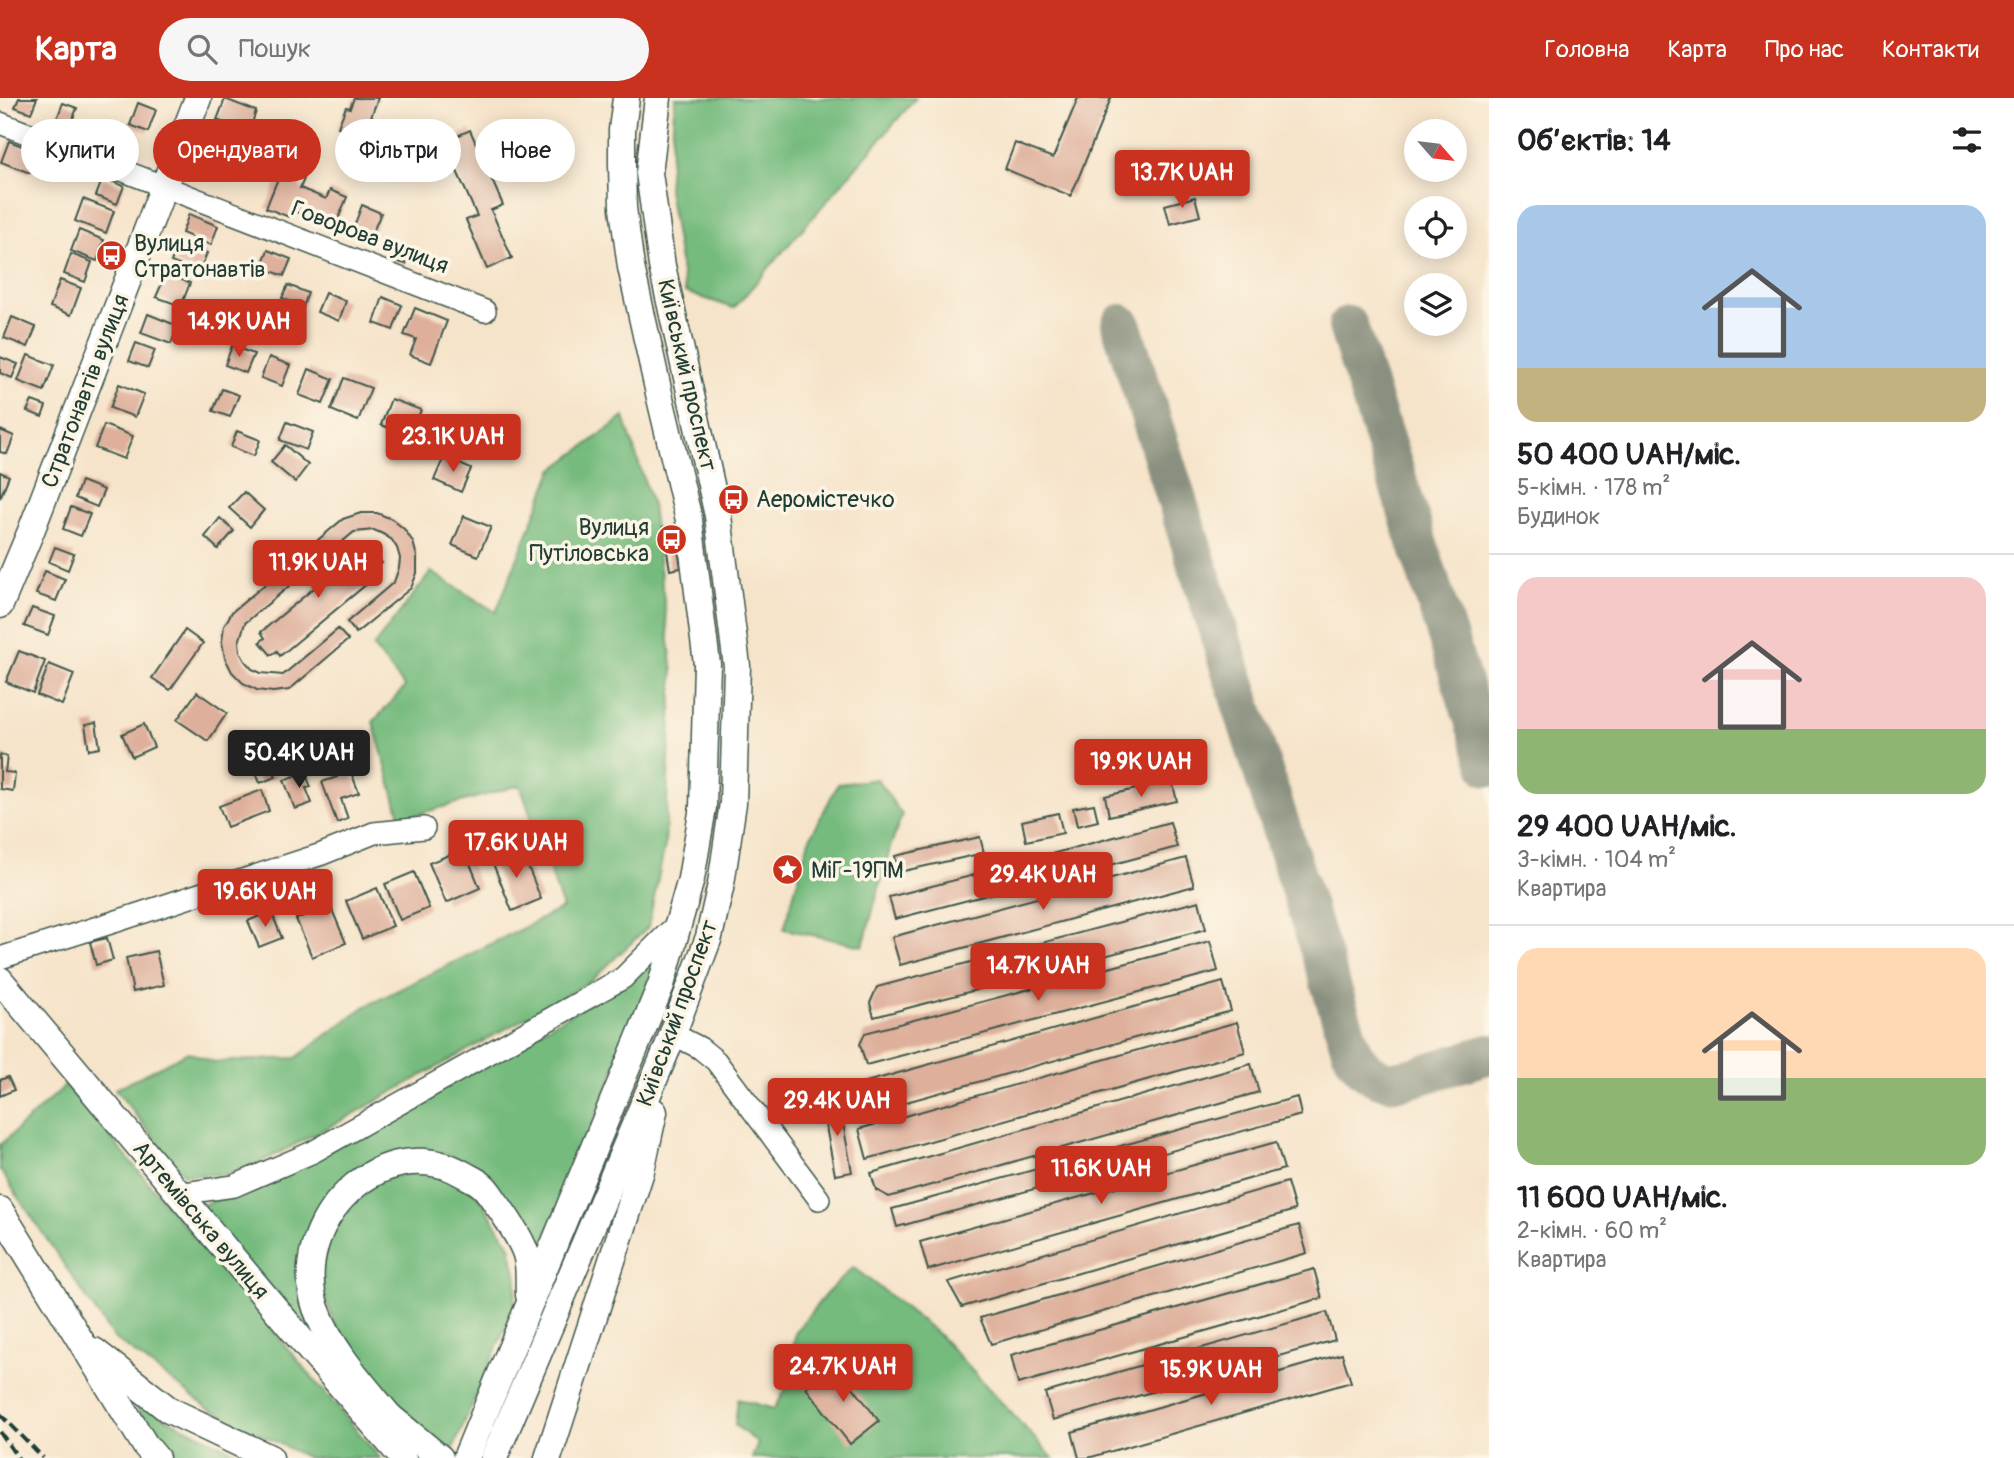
<!DOCTYPE html>
<html lang="uk">
<meta charset="utf-8">
<style>
:root{--surface:#fff;--page:#f6f6f6;--text:#202124;--muted:#757577;--line:#e0e0e0;--accent:#c8321e}
body{margin:0;font-family:Pangolin,sans-serif;background:var(--page);color:var(--text);height:100vh;display:flex;flex-direction:column;font-size:26px;white-space:nowrap}
*{box-sizing:border-box;margin:0}
p{font-size:23px;color:var(--muted)}
.icon{flex:none;width:38px;height:38px;fill:none;stroke:currentColor;stroke-width:2;stroke-linecap:round;stroke-linejoin:round}
.map{position:relative;flex:1;overflow:hidden}
.sheet{display:flex;flex-direction:column;background:var(--surface);width:525px}
.sheet>*{flex:none}
.hud{position:absolute;left:21px;top:21px;width:665px;height:63px;display:flex;gap:14px}
.needle{width:46px;rotate:118deg}
.fabs{position:absolute;left:1404px;top:21px;display:grid;gap:14px}
.fabs a{display:grid;place-items:center;width:63px;height:63px;border-radius:50%;background:var(--surface);box-shadow:0 4px 18px #0003;font-size:35px}
.price{position:absolute;translate:-50% -60px;padding:0 16px;border-radius:7px;background:var(--accent);color:#fff;font-size:23px;line-height:46px;filter:drop-shadow(0 2px 4px #0008)}
.price::after{content:'';position:absolute;left:50%;top:42px;width:21px;height:16px;margin-left:-10px;background:inherit;clip-path:polygon(0 0,100% 0,50% 100%)}
.price.current{background:#222;color:#fff}
ul{padding:0;list-style:none}
li{display:grid;align-content:center;gap:14px;height:371px;padding:0 28px}
li+li{border-top:2px solid var(--line)}
li span{display:grid;place-items:center;height:217px;border-radius:21px;color:#555}
li>.icon{margin-inline-start:auto}
span .icon{width:126px;height:126px;fill:#fffc;stroke-width:1}
li b{font-size:30px}
h2{display:flex;justify-content:space-between;align-items:center;height:84px;padding:0 28px;font-size:30px}
.tag{padding:0 24px;border-radius:32px;background:var(--surface);box-shadow:0 4px 18px #0003;font-size:24px;line-height:63px}
.tag.current{background:var(--accent);color:#fff}
header{display:flex;align-items:center;gap:42px;box-sizing:border-box;height:98px;padding:0 35px;background:var(--accent);color:#fff}
header strong{font-size:33px}
nav{display:flex;gap:38px;margin-inline-start:auto;font-size:24px}
.search{width:490px;height:63px;background:var(--page);display:flex;align-items:center;gap:18px;box-sizing:border-box;padding:0 24px;border-radius:38px;color:var(--muted);font-size:26px}
main{display:flex;flex:1;min-height:0}
.map>svg:first-child{display:block}
</style>
<header>
<strong>Карта</strong>
<div class="search"><svg class="icon" aria-label="search" viewBox="0 0 24 24"><circle cx="10" cy="10" r="6"/><path d="M15 15l6 6"/></svg>Пошук</div>
<nav><a>Головна</a><a>Карта</a><a>Про нас</a><a>Контакти</a></nav>
</header>
<main>
<div class="map">
<svg width="1489" height="1360" viewBox="0 0 1489 1360">
<rect width="100%" height="100%" fill="#fcf5e5"/>
<filter id="ink" filterUnits="userSpaceOnUse"><feTurbulence type="fractalNoise" baseFrequency=".0143" numOctaves="2"/><feDisplacementMap in="SourceGraphic" scale="14" xChannelSelector="R" yChannelSelector="G"/><feConvolveMatrix kernelMatrix="1 2 1 2 8 2 1 2 1" color-interpolation-filters="sRGB"/></filter>
<filter id="wash" filterUnits="userSpaceOnUse"><feTurbulence type="fractalNoise" baseFrequency=".00686" numOctaves="4" result="noise"/><feDisplacementMap in="SourceGraphic" scale="28" xChannelSelector="R" yChannelSelector="G"/><feGaussianBlur stdDeviation="1.57" result="paint"/><feColorMatrix in="noise" values="0 0 0 0 0 0 0 0 0 0 0 0 0 0 0 0 0 1.4 0 .05"/><feComposite in="paint" operator="in"/></filter>
<g filter="url(#wash)">
<rect width="100%" height="100%" fill="#f6e4ca"/>
<g fill="#76bb7e" stroke="#4a7c59" stroke-width="2">
<polygon points="675,0 916,0 734,210 685,194 668,91"/>
<polygon points="624,319 652,407 673,575 665,747 648,829 591,883 348,1019 238,1076 184,1077 115,991 188,954 214,964 296,960 364,909 563,810 520,687 401,721 373,624 405,589 373,549 431,474 496,514 553,372"/>
<polygon points="877,681 902,717 890,750 863,848 784,831 809,742 838,686"/>
<polygon points="660,853 641,906 532,1174 488,1080 454,1059 420,1051 392,1056 301,1157 300,1193 308,1224 321,1249 198,1108 272,1084 625,885"/>
<polygon points="66,987 380,1360 308,1360 208,1310 113,1239 0,1072 0,1047"/>
<path d="M429,1070l49,27 32,51 7,32 -3,30 -63,145c-56,-50 -170,-146 -115,-229 4,-7 9,-17 15,-22 8,-8 21,-17 31,-22 14,-6 32,-8 47,-12z"/>
<polygon points="853,1169 937,1235 1053,1360 752,1360 758,1345 735,1327 738,1301 774,1311 786,1291 796,1233 826,1196"/>
<polygon points="129,1298 169,1322 249,1360 168,1360"/>
</g>
<g fill="none" stroke-linecap="round" stroke-linejoin="round">
<g stroke="#8a907f" stroke-width="40">
<path d="M1121,226l231,728c23,39 49,30 85,18 17,-5 35,-11 52,-16"/>
<polyline points="1348,228 1489,669"/>
</g>
</g>
<g id="blocks">
<g fill="#deb09b">
<polygon points="19,0 37,0 31,15 15,9"/>
<polygon points="354,0 378,0 371,19 377,21 369,41 338,29 346,9 350,10"/>
<polygon points="1078,0 1111,0 1071,98 1005,71 1015,45 1053,60"/>
<polygon points="225,1 256,13 249,34 243,31 233,56 239,58 231,77 201,65 208,46 212,47 222,24 217,22"/>
<polygon points="63,5 77,10 68,33 54,28"/>
<polygon points="138,5 156,12 148,34 130,27"/>
<polygon points="470,32 503,107 491,112 512,160 487,171 466,122 477,118 444,44"/>
<polygon points="9,43 38,54 30,75 1,64"/>
<polygon points="281,73 304,81 300,90 326,101 330,92 347,99 335,129 291,112 289,119 266,110"/>
<polygon points="103,80 124,88 117,106 96,98"/>
<polygon points="1195,99 1200,118 1170,126 1165,107"/>
<polygon points="83,101 114,113 106,135 75,123"/>
<polygon points="362,107 381,115 370,141 352,134"/>
<polygon points="189,116 218,128 211,147 182,135"/>
<polygon points="79,132 104,142 97,163 71,153"/>
<polygon points="179,144 207,155 199,175 171,164"/>
<polygon points="399,147 410,149 406,166 395,163"/>
<polygon points="268,152 291,161 284,178 261,169"/>
<polygon points="71,156 92,164 85,184 64,176"/>
<polygon points="166,176 190,185 181,208 156,199"/>
<polygon points="60,182 81,190 71,217 50,209"/>
<polygon points="288,187 308,195 303,209 282,200"/>
<polygon points="325,195 346,203 339,223 317,214"/>
<polygon points="383,199 402,207 393,232 374,225"/>
<polygon points="415,210 447,223 431,265 410,257 416,241 404,237"/>
<polygon points="148,216 178,228 171,246 141,235"/>
<polygon points="12,219 36,229 28,249 4,240"/>
<polygon points="136,245 155,252 148,270 129,263"/>
<polygon points="232,248 254,256 246,275 225,267"/>
<polygon points="28,257 54,267 44,293 18,283"/>
<polygon points="0,259 18,266 12,280 0,275"/>
<polygon points="269,259 290,267 282,288 261,280"/>
<polygon points="309,271 333,281 323,306 299,297"/>
<polygon points="344,280 371,290 358,323 331,312"/>
<polygon points="119,286 144,296 135,319 110,310"/>
<polygon points="222,291 239,297 230,319 213,313"/>
<polygon points="391,301 421,312 410,338 381,327"/>
<polygon points="32,303 46,308 42,319 27,313"/>
<polygon points="464,322 491,333 481,357 454,346"/>
<polygon points="287,324 313,334 306,352 280,342"/>
<polygon points="104,327 133,338 124,361 95,350"/>
<polygon points="0,332 14,338 7,356 0,354"/>
<polygon points="237,333 260,342 254,358 231,349"/>
<polygon points="285,347 308,367 295,384 271,364"/>
<polygon points="444,359 471,371 461,394 434,382"/>
<polygon points="0,374 9,378 0,400"/>
<polygon points="81,383 104,392 97,409 75,400"/>
<polygon points="244,394 264,412 250,429 229,410"/>
<polygon points="71,409 90,416 81,438 63,431"/>
<polygon points="361,415 377,415 392,421 404,431 413,444 417,459 417,475 411,490 356,535 347,524 394,484 399,470 400,460 397,450 392,442 383,436 374,432 354,434 245,525 239,544 240,554 245,563 252,571 261,575 283,577 338,531 348,542 289,592 273,594 257,592 243,585 232,574 225,560 222,544 224,528 232,514 343,421"/>
<polygon points="464,418 491,429 478,458 452,447"/>
<polygon points="220,420 234,433 218,451 205,439"/>
<polygon points="674,428 681,470 670,472 663,429"/>
<polygon points="55,449 74,456 68,472 49,464"/>
<polygon points="360,452 365,457 371,452 382,465 376,470 380,475 280,558 277,553 271,557 260,544 265,540 261,534"/>
<polygon points="45,473 65,481 56,503 36,496"/>
<polygon points="32,510 55,518 48,537 24,528"/>
<polygon points="185,532 203,545 170,592 152,580"/>
<polygon points="19,553 45,563 33,595 6,584"/>
<polygon points="49,566 74,576 62,607 37,597"/>
<polygon points="197,594 227,615 208,643 177,622"/>
<polygon points="96,625 100,650 89,652 85,627"/>
<polygon points="144,626 154,649 132,659 122,636"/>
<polygon points="345,639 357,672 351,674 359,695 341,701 348,721 337,725 322,684 337,679 331,660 298,672 293,657"/>
<polygon points="0,657 7,658 5,674 15,675 13,693 0,691"/>
<polygon points="282,660 284,666 273,671 276,679 260,685 254,670"/>
<polygon points="305,674 311,689 306,690 312,705 295,711 284,682"/>
<polygon points="1172,683 1177,703 1109,718 1105,698"/>
<polygon points="262,692 269,713 227,729 219,708"/>
<polygon points="1094,706 1098,723 1077,728 1073,710"/>
<polygon points="1058,715 1063,735 1026,743 1022,723"/>
<polygon points="1170,724 1177,749 1025,790 1018,765"/>
<polygon points="980,739 984,755 899,774 895,758"/>
<polygon points="464,751 480,790 446,805 429,765"/>
<polygon points="521,751 541,801 512,813 492,763"/>
<polygon points="1186,760 1194,788 900,867 892,839"/>
<polygon points="994,772 999,794 895,821 889,799"/>
<polygon points="414,774 429,810 400,822 385,786"/>
<polygon points="377,790 393,828 362,841 346,803"/>
<polygon points="1199,803 1206,831 874,919 870,905 877,889"/>
<polygon points="330,807 346,845 312,859 296,821"/>
<polygon points="271,813 282,840 259,849 248,823"/>
<polygon points="107,840 113,862 96,867 90,844"/>
<polygon points="1210,843 1218,873 866,967 860,946 865,935"/>
<polygon points="156,853 164,887 133,894 126,860"/>
<polygon points="1223,884 1231,913 860,1017 852,988"/>
<polygon points="1237,924 1245,954 867,1061 859,1031"/>
<polygon points="1251,966 1259,994 889,1099 876,1092 871,1075"/>
<polygon points="8,979 14,992 0,998 0,982"/>
<polygon points="1297,999 1301,1017 897,1129 892,1111"/>
<polygon points="839,1004 852,1074 835,1077 822,1007"/>
<polygon points="1276,1044 1284,1071 928,1172 920,1144"/>
<polygon points="1287,1084 1295,1112 962,1209 948,1184"/>
<polygon points="1299,1127 1307,1155 991,1246 980,1220"/>
<polygon points="1314,1171 1322,1200 1018,1286 1011,1257"/>
<polygon points="1327,1214 1335,1242 1053,1322 1045,1295"/>
<polygon points="1342,1256 1351,1284 1088,1360 1079,1360 1072,1334"/>
<polygon points="836,1267 879,1323 850,1346 806,1290"/>
</g>
</g>
</g>
<g filter="url(#ink)">
<use href="#blocks" fill-opacity="0" stroke="#3f564a" stroke-width="2"/>
<g fill="none" stroke-linecap="round" stroke-linejoin="round">
<defs>
<g id="minor">
<polyline points="0,25 485,213"/>
<polyline points="0,860 117,823 322,756 374,735 424,730"/>
<polyline points="673,936 700,950 716,963 819,1101"/>
<polyline points="178,1096 234,1088 313,1054 623,880 678,825"/>
</g>
<g id="major">
<polyline points="0,507 31,433 198,0"/>
<polyline points="0,882 309,1251 403,1360"/>
<polyline points="0,1112 145,1347 156,1360"/>
<polyline points="94,1253 169,1312 270,1360"/>
<polyline points="378,1309 440,1360"/>
<path d="M390,1319c-28,-34 -59,-67 -74,-109 -29,-85 66,-182 149,-133 5,3 13,6 18,11 6,5 11,15 16,21 9,13 25,36 28,51 3,12 1,25 2,37"/>
<polyline points="466,1360 661,887 691,781 703,709 707,566 689,422 660,300 631,169 623,110 622,66 622,32 626,0"/>
<polyline points="494,1360 667,951 709,839 721,786 733,705 737,568 718,418 662,168 649,75 658,0"/>
<polyline points="548,1360 641,1073 654,1014"/>
</g>
</defs>
<use href="#minor" stroke="#3f564a" stroke-width="24"/>
<use href="#major" stroke="#3f564a" stroke-width="29"/>
<use href="#minor" stroke="#fff" stroke-width="21"/>
<use href="#major" stroke="#fff" stroke-width="26"/>
<g stroke="#1f3d34" stroke-width="4.5" stroke-dasharray="10 5" stroke-linecap="butt">
<polyline points="0,1316 43,1360"/>
<polyline points="0,1334 18,1360"/>
</g>
</g>
</g>
<defs>
<symbol id="bus-disc" viewBox="-11 -11 22 22"><circle r="9.5" fill="#c8321e" stroke="#fcf5e5"/><path d="M-5-6H5V4H4V6H2V4H-2V6H-4V4H-5ZM-3.5-4V0h7V-4ZM-3.5 1.2v1.5H-2V1.2ZM2 1.2v1.5H3.5V1.2Z" fill="#fff"/></symbol>
<symbol id="sight-disc" viewBox="-11 -11 22 22"><circle r="9.5" fill="#c8321e" stroke="#fcf5e5"/><path d="M0-6L1.8-2.2L6-1.7L2.9 1.2L3.7 5.4L0 3.3L-3.7 5.4L-2.9 1.2L-6-1.7L-1.8-2.2Z" fill="#fff"/></symbol>
</defs>
<g fill-rule="evenodd">
<use href="#bus-disc" x="94" y="140" width="35" height="35"/>
<use href="#bus-disc" x="716" y="384" width="35" height="35"/>
<use href="#bus-disc" x="654" y="424" width="35" height="35"/>
<use href="#sight-disc" x="770" y="754" width="35" height="35"/>
</g>
<g text-anchor="middle" dominant-baseline="central" stroke-width="7" stroke-linejoin="round" paint-order="stroke">
<g font-size="23" fill="#1f3d34" stroke="#fcf5e5">
<text transform="translate(370 139) rotate(21)">Говорова вулиця</text>
<text transform="translate(687 277) rotate(77)">Київський проспект</text>
<text transform="translate(85 293) rotate(-69)">Стратонавтів вулиця</text>
<text transform="translate(677 915) rotate(-70)">Київський проспект</text>
<text transform="translate(201 1122) rotate(50)">Артемівська вулиця</text>
</g>
<g font-size="23" fill="#1f3d34" stroke="#fcf5e5" text-anchor="start">
<text x="134" y="145">Вулиця<tspan x="134" dy="26">Стратонавтів</tspan></text>
<text x="756" y="401">Аеромістечко</text>
<text x="649" y="429" text-anchor="end">Вулиця<tspan x="649" dy="26">Путіловська</tspan></text>
<text x="811" y="772">МіГ-19ПМ</text>
</g>
</g>
</svg>
<div class="fabs">
<a><svg class="needle" viewBox="-14 -14 28 28"><path d="M0-13l5 13h-10z" fill="#e53935"/><path d="M0 13l5-13h-10z" fill="#757577"/></svg></a>
<a><svg class="icon" aria-label="locate" viewBox="0 0 24 24"><circle cx="12" cy="12" r="6"/><path d="M12 2v4M12 18v4M2 12h4M18 12h4"/></svg></a>
<a><svg class="icon" aria-label="layers" viewBox="0 0 24 24"><path d="M12 4l9 5-9 5-9-5zM3 14l9 5 9-5"/></svg></a>
</div>
<b class="price" style="left:1182px;top:112px">13.7K UAH</b>
<b class="price" style="left:239px;top:261px">14.9K UAH</b>
<b class="price" style="left:453px;top:376px">23.1K UAH</b>
<b class="price" style="left:318px;top:502px">11.9K UAH</b>
<b class="price current" style="left:299px;top:692px">50.4K UAH</b>
<b class="price" style="left:1141px;top:701px">19.9K UAH</b>
<b class="price" style="left:516px;top:782px">17.6K UAH</b>
<b class="price" style="left:1043px;top:814px">29.4K UAH</b>
<b class="price" style="left:265px;top:831px">19.6K UAH</b>
<b class="price" style="left:1038px;top:905px">14.7K UAH</b>
<b class="price" style="left:837px;top:1040px">29.4K UAH</b>
<b class="price" style="left:1101px;top:1108px">11.6K UAH</b>
<b class="price" style="left:843px;top:1306px">24.7K UAH</b>
<b class="price" style="left:1211px;top:1309px">15.9K UAH</b>
<div class="hud">
<a class="tag">Купити</a>
<a class="tag current">Орендувати</a>
<a class="tag">Фільтри</a>
<a class="tag">Нове</a>
</div>
</div>
<section class="sheet">
<h2>Об’єктів: 14<svg class="icon" aria-label="filters" viewBox="0 0 24 24"><path d="M4 7h16M4 17h16"/><circle cx="9" cy="7" r="2"/><circle cx="15" cy="17" r="2"/></svg></h2>
<ul>
<li><span style="background:linear-gradient(#a9c7e8 75%,#c2b280 0)"><svg class="icon" aria-label="home" viewBox="0 0 24 24"><path d="M3 11l9-7 9 7M6 9v11h12V9"/></svg></span><div><b>50 400 UAH/міс.</b><p>5-кімн. · 178 m²</p><p>Будинок</p></div></li>
<li><span style="background:linear-gradient(#f6c9c9 70%,#8fb573 0)"><svg class="icon" aria-label="home" viewBox="0 0 24 24"><path d="M3 11l9-7 9 7M6 9v11h12V9"/></svg></span><div><b>29 400 UAH/міс.</b><p>3-кімн. · 104 m²</p><p>Квартира</p></div></li>
<li><span style="background:linear-gradient(#ffd9b3 60%,#8fb573 0)"><svg class="icon" aria-label="home" viewBox="0 0 24 24"><path d="M3 11l9-7 9 7M6 9v11h12V9"/></svg></span><div><b>11 600 UAH/міс.</b><p>2-кімн. · 60 m²</p><p>Квартира</p></div></li>
</ul>
</section>
</main>
